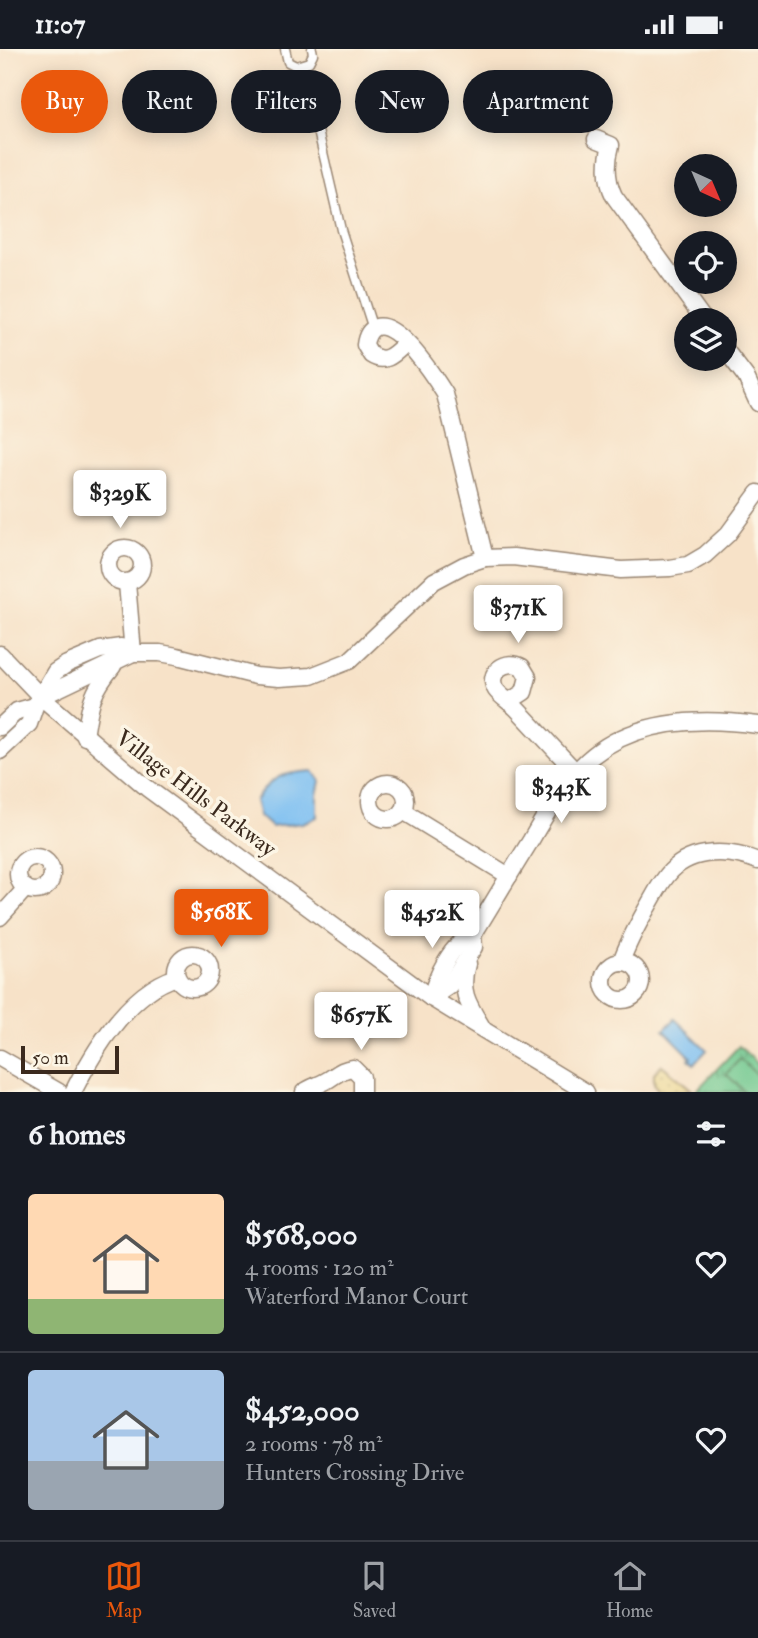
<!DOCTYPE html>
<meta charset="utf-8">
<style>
:root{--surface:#171b24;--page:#20242c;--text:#f1f3f6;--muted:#9ea1a6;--line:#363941;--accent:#ea580c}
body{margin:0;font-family:"IM FELL Double Pica",serif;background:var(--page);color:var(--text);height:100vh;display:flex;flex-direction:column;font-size:26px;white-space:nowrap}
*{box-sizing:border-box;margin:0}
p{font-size:23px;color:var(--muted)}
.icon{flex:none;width:38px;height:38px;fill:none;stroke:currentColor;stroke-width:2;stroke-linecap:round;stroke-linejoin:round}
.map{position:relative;height:1043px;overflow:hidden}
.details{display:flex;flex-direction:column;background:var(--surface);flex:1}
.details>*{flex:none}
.top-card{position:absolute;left:21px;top:21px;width:718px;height:63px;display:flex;gap:14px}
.needle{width:46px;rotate:136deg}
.tools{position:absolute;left:674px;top:105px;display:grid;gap:14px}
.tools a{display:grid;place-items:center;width:63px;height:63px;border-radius:50%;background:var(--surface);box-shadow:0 4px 18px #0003;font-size:35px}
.scale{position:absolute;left:21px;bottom:18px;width:98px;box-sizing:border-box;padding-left:7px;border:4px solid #3b2a1e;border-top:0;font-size:19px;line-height:24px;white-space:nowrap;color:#3b2a1e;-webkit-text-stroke:5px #fcf5e5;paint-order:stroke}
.price{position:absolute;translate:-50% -60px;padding:0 16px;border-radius:7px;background:#fff;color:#222;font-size:23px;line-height:46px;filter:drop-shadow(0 2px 4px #0008)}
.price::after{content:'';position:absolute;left:50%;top:42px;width:21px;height:16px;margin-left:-10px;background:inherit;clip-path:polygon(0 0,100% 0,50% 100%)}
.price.selected{background:var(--accent);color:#fff}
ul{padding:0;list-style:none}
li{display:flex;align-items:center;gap:21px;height:175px;padding:0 28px}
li+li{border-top:2px solid var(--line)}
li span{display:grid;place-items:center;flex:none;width:196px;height:140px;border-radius:7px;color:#555}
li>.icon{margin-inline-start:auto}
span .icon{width:84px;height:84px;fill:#fffc;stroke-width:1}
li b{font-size:30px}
h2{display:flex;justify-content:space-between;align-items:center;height:84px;padding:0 28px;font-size:30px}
.pill{padding:0 24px;border-radius:32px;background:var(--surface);box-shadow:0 4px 18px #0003;font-size:24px;line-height:63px}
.pill.selected{background:var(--accent);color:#fff}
.status{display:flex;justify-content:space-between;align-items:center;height:49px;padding:0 35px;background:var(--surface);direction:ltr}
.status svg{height:19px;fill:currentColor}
.tab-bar{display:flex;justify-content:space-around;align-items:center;height:98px;border-top:2px solid var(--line);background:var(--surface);font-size:19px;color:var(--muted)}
.tab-bar a{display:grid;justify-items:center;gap:4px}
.tab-bar .selected{color:var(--accent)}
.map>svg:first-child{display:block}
</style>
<div class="status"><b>11:07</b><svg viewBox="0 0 49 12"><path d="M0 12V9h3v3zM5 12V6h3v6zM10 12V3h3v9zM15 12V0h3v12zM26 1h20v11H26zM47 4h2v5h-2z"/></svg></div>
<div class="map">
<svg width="758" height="1043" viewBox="0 0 758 1043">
<defs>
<pattern id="sand-dots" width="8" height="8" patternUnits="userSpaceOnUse" patternTransform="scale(1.75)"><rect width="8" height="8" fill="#eeda9e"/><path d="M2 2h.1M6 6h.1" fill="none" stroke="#cdbb88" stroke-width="1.8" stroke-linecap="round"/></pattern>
<pattern id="park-tufts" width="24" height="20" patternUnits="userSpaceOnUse" patternTransform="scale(1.75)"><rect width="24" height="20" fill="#6fc88f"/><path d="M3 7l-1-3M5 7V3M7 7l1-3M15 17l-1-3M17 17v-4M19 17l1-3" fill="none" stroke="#5ca374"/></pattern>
</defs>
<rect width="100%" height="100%" fill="#fcf5e5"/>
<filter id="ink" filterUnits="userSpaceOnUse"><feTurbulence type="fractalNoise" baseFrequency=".0143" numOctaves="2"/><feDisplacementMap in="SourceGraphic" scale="14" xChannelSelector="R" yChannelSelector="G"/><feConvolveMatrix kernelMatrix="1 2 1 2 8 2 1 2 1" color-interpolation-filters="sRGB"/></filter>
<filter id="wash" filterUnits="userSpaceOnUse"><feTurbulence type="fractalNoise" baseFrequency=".00686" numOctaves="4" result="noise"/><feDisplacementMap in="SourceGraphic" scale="28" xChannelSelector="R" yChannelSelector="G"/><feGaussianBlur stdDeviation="1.57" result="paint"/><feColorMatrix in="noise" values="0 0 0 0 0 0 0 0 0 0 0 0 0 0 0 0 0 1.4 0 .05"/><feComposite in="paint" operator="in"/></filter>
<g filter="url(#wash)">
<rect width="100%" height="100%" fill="#f7e2c8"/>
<polygon fill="url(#sand-dots)" stroke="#94825e" stroke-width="2" points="662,1016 692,1041 659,1043 654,1034 654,1024"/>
<polygon fill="url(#park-tufts)" stroke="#557956" stroke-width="2" points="739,997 758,1015 758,1043 695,1043"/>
<polygon fill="#6fc88f" stroke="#557956" stroke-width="2" points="740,1010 758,1027 758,1043 745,1043 726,1025"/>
<g fill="#7dbff2" stroke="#5c7488" stroke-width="2">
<path d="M313,722l7,10 -3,14v22l-15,6 -31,4 -12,-11 -4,-15c17,-26 28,-28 58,-30z"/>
<polygon points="675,970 707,1001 694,1015 689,1010 691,1008 664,981"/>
</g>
</g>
<g filter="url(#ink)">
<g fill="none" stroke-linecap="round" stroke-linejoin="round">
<defs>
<g id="lane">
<polyline points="285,0 288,13 296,17 309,13 313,5 312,0"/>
<polyline points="303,17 341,181 373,280"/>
</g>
<g id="street">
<path d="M596,90l15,6c-5,18 -5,35 3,51l90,124"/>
<path d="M406,294c-11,10 -20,22 -35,12l-6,-10c1,-8 4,-15 11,-18 22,-7 59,51 69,67l40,164"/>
<polyline points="724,299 746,328 758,354"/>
<circle cx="125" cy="516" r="17"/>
<polyline points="0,605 41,648 147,739 431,949 586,1043"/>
<polyline points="41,648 133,604 160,604 177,607 256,627 279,629 311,627 349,612 434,532 464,516 485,509 513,508 621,521 670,519 688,516 705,506 728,485 758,444"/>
<path d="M510,652l14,-9 4,-15 -6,-10c-15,-9 -37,5 -26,23 5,7 14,12 20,18 20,21 40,43 60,64"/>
<polyline points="0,678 17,662 35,657"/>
<path d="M85,688c5,-34 6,-44 28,-71"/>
<polyline points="0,702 29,675 35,657 55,623 67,615 100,601 121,598 133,604 127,534"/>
<circle cx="388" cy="752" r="18"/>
<polyline points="403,762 509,827"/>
<circle cx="35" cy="825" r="17"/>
<polyline points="0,868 26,839"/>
<circle cx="193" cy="922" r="17"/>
<path d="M621,913c7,-20 16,-36 26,-54 7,-12 14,-27 24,-37 22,-23 59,-21 87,-10"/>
<circle cx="622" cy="932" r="19"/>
<path d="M467,915c-8,27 1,40 15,63"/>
<path d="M431,949l18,-12 25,-39 -1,-12c19,-31 38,-63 58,-95 13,-23 27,-47 44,-67 46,-54 119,-57 183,-48"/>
<path d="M431,949c5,-21 20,-55 42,-63"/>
<polyline points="0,1009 59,1043"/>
<path d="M73,1043c21,-42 57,-101 104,-115"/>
<path d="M304,1043c7,-5 15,-7 22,-11 10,-5 14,-12 27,-13l9,9v15"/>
</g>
</defs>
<use href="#lane" stroke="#998673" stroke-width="11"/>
<use href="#street" stroke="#998673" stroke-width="19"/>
<use href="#lane" stroke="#fff" stroke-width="8"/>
<use href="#street" stroke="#fff" stroke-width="16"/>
</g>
</g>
<g text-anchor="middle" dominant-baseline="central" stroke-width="7" stroke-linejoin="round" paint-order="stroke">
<g font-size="23" fill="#3b2a1e" stroke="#fcf5e5">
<text transform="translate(196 744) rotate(37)">Village Hills Parkway</text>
</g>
</g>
</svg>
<div class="tools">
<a><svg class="needle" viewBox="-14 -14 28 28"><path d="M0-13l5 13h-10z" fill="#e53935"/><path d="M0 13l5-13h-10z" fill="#9ea1a6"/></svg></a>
<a><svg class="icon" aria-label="locate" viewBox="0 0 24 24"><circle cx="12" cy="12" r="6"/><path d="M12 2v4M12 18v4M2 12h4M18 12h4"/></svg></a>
<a><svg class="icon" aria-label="layers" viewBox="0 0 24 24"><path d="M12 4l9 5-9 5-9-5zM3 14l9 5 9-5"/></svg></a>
</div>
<div class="scale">50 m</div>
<b class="price" style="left:120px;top:481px">$329K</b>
<b class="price" style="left:518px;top:596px">$371K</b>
<b class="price" style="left:561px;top:776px">$343K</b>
<b class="price selected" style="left:221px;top:900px">$568K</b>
<b class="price" style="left:432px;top:901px">$452K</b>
<b class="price" style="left:361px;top:1003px">$657K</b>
<div class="top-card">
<a class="pill selected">Buy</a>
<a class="pill">Rent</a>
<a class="pill">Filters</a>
<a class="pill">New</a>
<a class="pill">Apartment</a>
</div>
</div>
<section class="details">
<h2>6 homes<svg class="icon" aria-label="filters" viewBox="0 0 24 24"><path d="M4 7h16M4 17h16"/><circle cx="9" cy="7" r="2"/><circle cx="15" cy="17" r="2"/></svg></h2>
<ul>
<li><span style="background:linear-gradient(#ffd9b3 75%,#8fb573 0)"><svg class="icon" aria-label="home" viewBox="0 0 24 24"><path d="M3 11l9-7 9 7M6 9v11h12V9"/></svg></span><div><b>$568,000</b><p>4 rooms · 120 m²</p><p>Waterford Manor Court</p></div><svg class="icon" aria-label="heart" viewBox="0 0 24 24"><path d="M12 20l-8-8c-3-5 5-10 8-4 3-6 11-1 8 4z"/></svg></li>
<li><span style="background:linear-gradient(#a9c7e8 65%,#9aa5b1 0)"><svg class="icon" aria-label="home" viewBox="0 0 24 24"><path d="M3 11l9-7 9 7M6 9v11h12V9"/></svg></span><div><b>$452,000</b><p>2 rooms · 78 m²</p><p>Hunters Crossing Drive</p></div><svg class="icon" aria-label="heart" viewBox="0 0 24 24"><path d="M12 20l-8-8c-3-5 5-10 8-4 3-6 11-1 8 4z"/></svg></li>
</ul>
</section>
<nav class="tab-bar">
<a class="selected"><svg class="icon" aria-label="map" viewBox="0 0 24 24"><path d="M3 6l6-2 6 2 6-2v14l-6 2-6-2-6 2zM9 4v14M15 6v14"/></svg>Map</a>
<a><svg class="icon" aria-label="saved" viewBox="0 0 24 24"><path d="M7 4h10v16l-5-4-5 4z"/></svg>Saved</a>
<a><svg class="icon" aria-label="home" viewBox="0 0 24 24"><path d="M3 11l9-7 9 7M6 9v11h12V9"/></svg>Home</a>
</nav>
